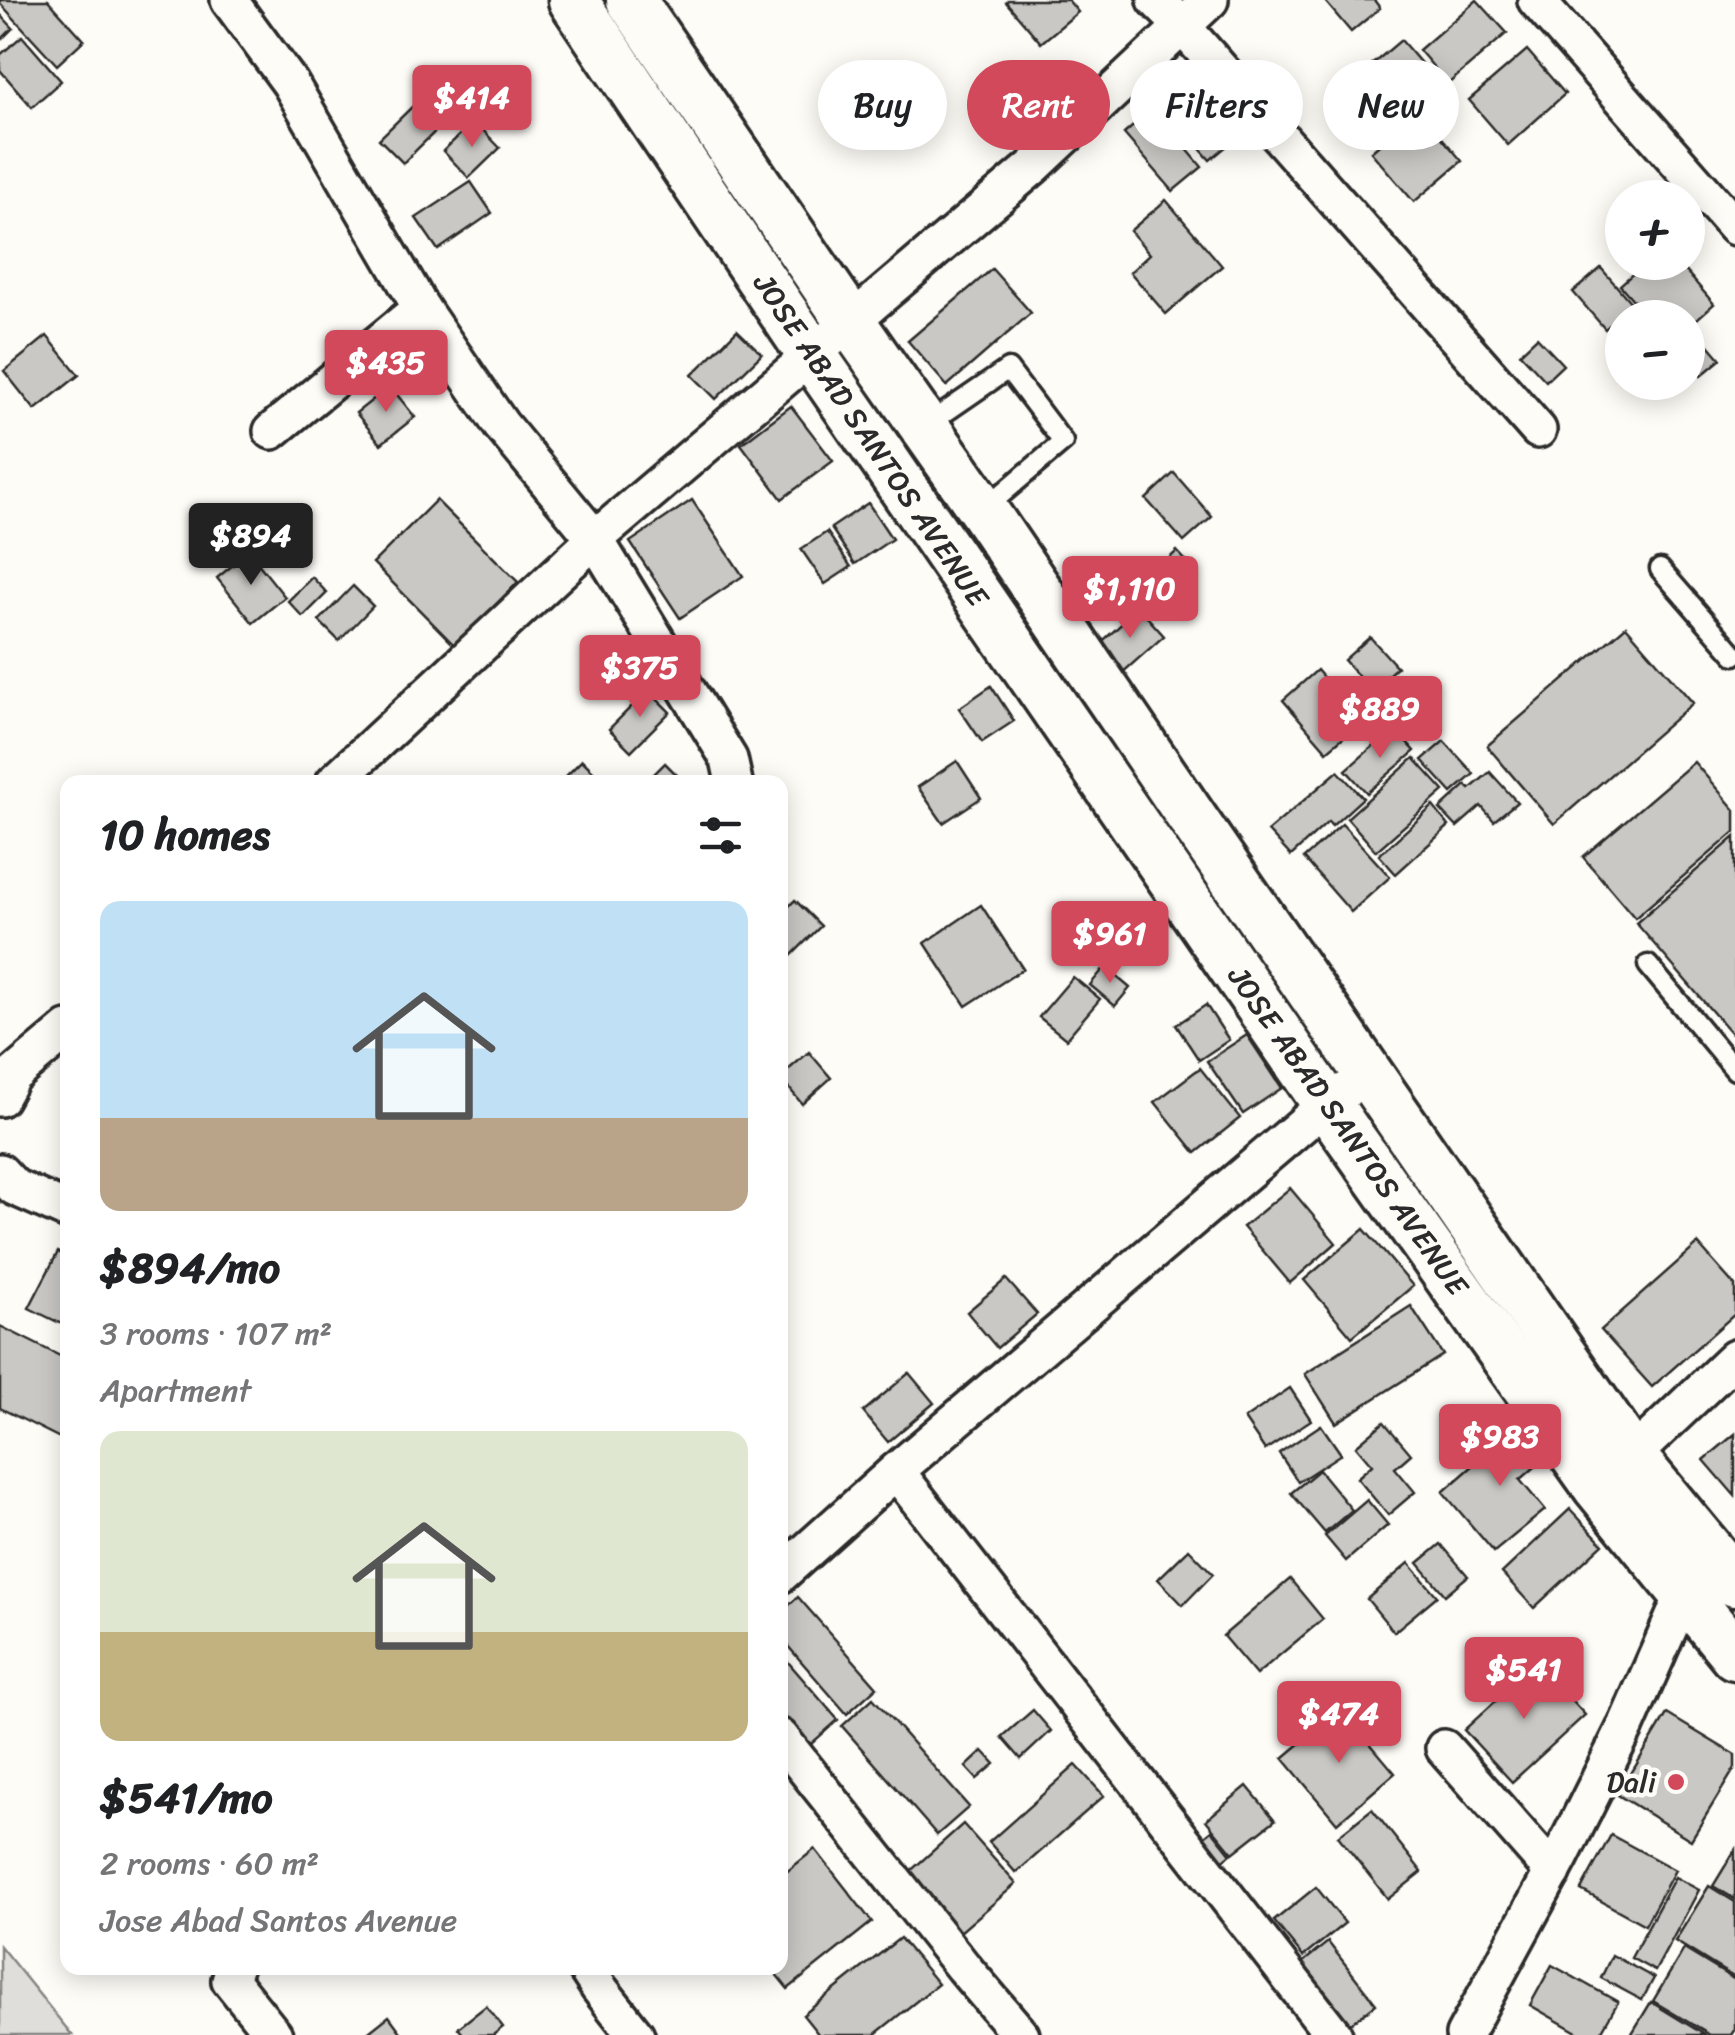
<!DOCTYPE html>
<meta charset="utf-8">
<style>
:root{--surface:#fff;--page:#f2f2f2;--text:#202124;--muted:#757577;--accent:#d1495b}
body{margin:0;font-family:Sriracha,sans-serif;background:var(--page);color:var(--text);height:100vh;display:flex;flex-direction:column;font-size:38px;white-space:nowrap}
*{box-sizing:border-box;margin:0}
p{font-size:32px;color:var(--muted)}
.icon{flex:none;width:55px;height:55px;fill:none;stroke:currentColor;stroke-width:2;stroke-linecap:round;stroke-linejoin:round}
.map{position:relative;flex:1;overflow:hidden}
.side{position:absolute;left:60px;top:775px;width:728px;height:1200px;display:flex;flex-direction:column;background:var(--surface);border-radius:20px;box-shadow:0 5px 25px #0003}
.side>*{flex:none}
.guide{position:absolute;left:818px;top:60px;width:768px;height:90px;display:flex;gap:20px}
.tools{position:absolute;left:1605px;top:180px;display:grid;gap:20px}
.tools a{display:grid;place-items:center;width:100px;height:100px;border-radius:50%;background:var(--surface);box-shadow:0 5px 25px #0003;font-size:50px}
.price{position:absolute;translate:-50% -85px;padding:0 22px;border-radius:10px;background:var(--accent);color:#fff;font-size:32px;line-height:65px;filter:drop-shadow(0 2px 5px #0008)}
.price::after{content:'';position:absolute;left:50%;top:60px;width:30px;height:22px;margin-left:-15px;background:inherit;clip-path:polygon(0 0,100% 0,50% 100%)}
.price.selected{background:#222;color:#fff}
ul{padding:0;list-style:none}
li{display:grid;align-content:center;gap:20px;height:530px;padding:0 40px}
li span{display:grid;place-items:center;height:310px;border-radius:20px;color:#555}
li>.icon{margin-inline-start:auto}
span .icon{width:180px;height:180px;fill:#fffc;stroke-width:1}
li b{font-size:42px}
h2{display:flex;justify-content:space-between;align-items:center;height:120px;padding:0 40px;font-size:42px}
.tag{padding:0 35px;border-radius:45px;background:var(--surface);box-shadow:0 5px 25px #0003;font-size:35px;line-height:90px}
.tag.selected{background:var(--accent);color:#fff}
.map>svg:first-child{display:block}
</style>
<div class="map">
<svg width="1735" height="2035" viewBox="0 0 1735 2035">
<rect width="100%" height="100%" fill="#fdfcf7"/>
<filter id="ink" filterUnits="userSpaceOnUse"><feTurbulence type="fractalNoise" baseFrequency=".01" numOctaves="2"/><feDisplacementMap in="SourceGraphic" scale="20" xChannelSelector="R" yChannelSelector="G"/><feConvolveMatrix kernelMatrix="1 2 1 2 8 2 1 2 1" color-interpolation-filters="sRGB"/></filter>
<g filter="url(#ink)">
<polygon fill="#dfdeda" stroke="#858482" stroke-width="2.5" points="0,1946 72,2035 0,2035"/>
<g fill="#c9c8c4" stroke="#2b2b2b" stroke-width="2.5">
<polygon points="0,0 48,0 84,40 57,65 0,3"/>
<polygon points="1008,0 1068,0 1078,12 1041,43 1006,2"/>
<polygon points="1324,0 1374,0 1380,8 1351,32"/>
<polygon points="1477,0 1507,33 1448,84 1419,50"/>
<polygon points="0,14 13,28 0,41"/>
<polygon points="22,36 61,81 32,107 0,70 0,55"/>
<polygon points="1401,40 1437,82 1403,112 1380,85 1369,95 1355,79"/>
<polygon points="1527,50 1565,94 1508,145 1469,100"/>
<polygon points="1183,83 1195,97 1165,123 1202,167 1173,191 1124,134"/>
<polygon points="1211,87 1247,129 1210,160 1174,119"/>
<polygon points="421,98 445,122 403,163 379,139"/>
<polygon points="1419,111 1462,161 1414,202 1371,152"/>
<polygon points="474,121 500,148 469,178 443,151"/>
<polygon points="471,182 492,213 438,250 416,218"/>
<polygon points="1166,200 1222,266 1166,314 1130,272 1150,254 1130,231"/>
<polygon points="1646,262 1678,262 1714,304 1688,327 1688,318 1649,318 1620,285"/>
<polygon points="1601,268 1633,305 1605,329 1573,292"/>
<polygon points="992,269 1031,313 947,386 908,341"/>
<polygon points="737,330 762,354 716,399 692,375"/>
<polygon points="1698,332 1721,359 1701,376 1688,360 1688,341"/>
<polygon points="47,336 79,375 35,410 4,371"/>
<polygon points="1537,337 1563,365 1546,381 1520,353"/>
<polygon points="390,386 415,417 381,444 356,413"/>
<polygon points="791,406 833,461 782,499 741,444"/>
<polygon points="1174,473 1212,517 1184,542 1146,499"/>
<polygon points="436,500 518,582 455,646 373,563"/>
<polygon points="692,500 743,576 680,618 630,542"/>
<polygon points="868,503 892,539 855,564 831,528"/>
<polygon points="827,532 851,567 825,584 801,549"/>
<polygon points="1177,551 1195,571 1178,586 1161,566"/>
<polygon points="249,552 285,597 253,623 217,578"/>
<polygon points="312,577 327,593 303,617 288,601"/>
<polygon points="353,586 373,606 339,641 319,621"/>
<polygon points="1139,608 1164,636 1120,675 1096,647"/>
<polygon points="1626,626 1693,703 1554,824 1487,746"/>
<polygon points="1370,637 1397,667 1371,690 1344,660"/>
<polygon points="1317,670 1361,722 1327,751 1283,700"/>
<polygon points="991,686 1014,721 982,742 959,708"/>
<polygon points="648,690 670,712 631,751 609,729"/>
<polygon points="1394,728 1415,751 1367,793 1346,770"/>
<polygon points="1444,741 1474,774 1452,793 1422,760"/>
<polygon points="1414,758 1444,791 1376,851 1347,818"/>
<polygon points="582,760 604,782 561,781"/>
<polygon points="957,761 981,798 943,823 918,787"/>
<polygon points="1694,762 1735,810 1735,832 1635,918 1583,857"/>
<polygon points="665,763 684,782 646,782"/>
<polygon points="1338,771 1363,798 1332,826 1328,822 1291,856 1268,831"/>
<polygon points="1490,772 1517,802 1494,821 1481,806 1457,827 1440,809 1466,785 1470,789"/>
<polygon points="1433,806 1449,826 1396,874 1379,855"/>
<polygon points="1342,824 1390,877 1351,912 1304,858"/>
<polygon points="1735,837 1735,1038 1636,923"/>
<polygon points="795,900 821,926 780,967 780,915"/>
<polygon points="981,905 1023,969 966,1006 925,943"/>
<polygon points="1101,921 1136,950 1117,973 1082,944"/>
<polygon points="1105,967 1130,988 1115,1006 1090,985"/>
<polygon points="1073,977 1100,999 1066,1039 1039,1017"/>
<polygon points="1206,1005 1229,1040 1199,1060 1176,1025"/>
<polygon points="1247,1035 1282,1088 1243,1114 1207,1061"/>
<polygon points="809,1052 831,1078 802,1104 780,1077"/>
<polygon points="1200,1068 1240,1118 1196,1153 1155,1102"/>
<polygon points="1290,1188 1336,1243 1290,1283 1243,1227"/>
<polygon points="1364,1229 1413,1286 1352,1337 1304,1280"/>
<polygon points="1698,1244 1735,1286 1735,1314 1652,1387 1601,1330"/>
<polygon points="58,1252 68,1257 68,1327 29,1308"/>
<polygon points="1006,1279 1037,1314 997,1348 967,1312"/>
<polygon points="1411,1306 1443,1355 1336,1423 1305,1374"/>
<polygon points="0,1326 68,1360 68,1442 0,1408"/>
<polygon points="909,1373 934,1403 888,1442 863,1412"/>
<polygon points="1290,1388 1311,1420 1265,1450 1244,1419"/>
<polygon points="1384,1422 1411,1454 1395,1468 1415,1492 1388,1515 1357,1478 1372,1465 1356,1446"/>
<polygon points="1522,1423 1549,1455 1520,1480 1545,1510 1494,1552 1443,1492"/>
<polygon points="1321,1425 1341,1454 1298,1482 1279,1453"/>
<polygon points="1735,1434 1735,1496 1704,1460"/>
<polygon points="1319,1470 1352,1510 1325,1533 1291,1493"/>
<polygon points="1367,1500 1388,1525 1346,1561 1325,1536"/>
<polygon points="1570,1509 1603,1544 1534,1608 1502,1573"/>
<polygon points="1441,1544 1468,1576 1445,1595 1418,1563"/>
<polygon points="1189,1549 1213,1574 1183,1605 1158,1579"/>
<polygon points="1409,1563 1437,1596 1394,1632 1367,1599"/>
<polygon points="1290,1579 1323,1619 1256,1675 1223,1636"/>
<polygon points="798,1597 877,1687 847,1714 780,1637 780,1613"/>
<polygon points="782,1655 838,1720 810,1745 780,1711"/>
<polygon points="1537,1663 1585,1715 1512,1782 1464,1730"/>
<polygon points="873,1698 969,1807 937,1835 842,1726"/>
<polygon points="1341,1709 1395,1773 1337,1823 1283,1758"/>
<polygon points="1033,1710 1051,1731 1021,1759 1002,1737"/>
<polygon points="1667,1714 1735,1755 1735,1768 1691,1840 1618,1795"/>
<polygon points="983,1751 995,1764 977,1779 966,1767"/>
<polygon points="1076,1765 1104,1796 1016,1873 989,1842"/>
<polygon points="1247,1786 1275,1820 1233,1853 1206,1820"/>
<polygon points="1372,1809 1422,1872 1388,1899 1338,1836"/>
<polygon points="963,1824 1016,1884 959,1933 907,1874"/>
<polygon points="1212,1830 1231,1854 1220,1863 1201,1839"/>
<polygon points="1611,1835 1675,1870 1645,1925 1581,1890"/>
<polygon points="815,1849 872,1922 788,1989 771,1968 780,1968 780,1877"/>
<polygon points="1735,1850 1735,1899 1713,1886"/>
<polygon points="1675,1877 1699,1890 1655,1971 1631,1958"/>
<polygon points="1709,1886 1735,1902 1735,1978 1675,1941"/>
<polygon points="1316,1887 1345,1923 1303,1957 1274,1921"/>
<polygon points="900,1938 938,1984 874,2035 819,2035 803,2015"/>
<polygon points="1328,1942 1376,2004 1346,2027 1298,1966"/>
<polygon points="1684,1949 1735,1980 1735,2029 1731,2035 1710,2035 1653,2001"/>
<polygon points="1612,1955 1654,1978 1642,2000 1601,1978"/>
<polygon points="1552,1965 1618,2002 1599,2035 1582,2035 1530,2005"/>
<polygon points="1651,2002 1705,2035 1631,2035"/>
<polygon points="486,2006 503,2027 493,2035 464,2035 458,2028"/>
<polygon points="389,2016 403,2035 365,2035"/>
</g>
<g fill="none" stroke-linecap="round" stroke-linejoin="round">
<defs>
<g id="service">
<polyline points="928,424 1008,369 1063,442 983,510"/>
<polyline points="1660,569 1735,655"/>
<polyline points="1648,965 1735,1070"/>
</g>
<g id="minor">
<polyline points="229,0 290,83 421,308 501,425 595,539 729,759 734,782"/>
<polyline points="1156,0 1183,27 1538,430"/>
<polyline points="1536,0 1735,227"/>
<polyline points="272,431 421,308"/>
<polyline points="334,782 595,539 1034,166 1210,0"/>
<polyline points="0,1098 12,1076 68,1029"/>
<polyline points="0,1172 14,1187 68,1211"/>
<polyline points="896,1471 1334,2035"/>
<polyline points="1616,1471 1735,1358"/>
<polyline points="780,1575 896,1471 1328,1103 1345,1091"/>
<polyline points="780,1737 963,1967 1021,2035"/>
<polyline points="1444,1748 1553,1872"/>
<polyline points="234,1968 230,1980 274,2035"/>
<polyline points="586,1968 599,1988 636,2035"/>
<polyline points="1464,2035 1559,1860 1626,1726 1684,1594 1700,1580"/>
</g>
<g id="secondary">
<polyline points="573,0 812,355 1347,1133 1597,1486 1735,1655"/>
<polyline points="631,0 850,321 983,510 1194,821 1632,1457 1735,1582"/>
</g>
</defs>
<use href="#service" stroke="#2b2b2b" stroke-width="25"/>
<use href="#minor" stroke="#2b2b2b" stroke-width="42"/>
<use href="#secondary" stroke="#2b2b2b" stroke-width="55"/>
<use href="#service" stroke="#fdfcf7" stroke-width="18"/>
<use href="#minor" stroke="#fdfcf7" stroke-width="35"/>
<use href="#secondary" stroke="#fdfcf7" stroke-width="48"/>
</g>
</g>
<circle fill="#d1495b" stroke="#fdfcf7" stroke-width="4" cx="1676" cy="1782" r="10"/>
<g text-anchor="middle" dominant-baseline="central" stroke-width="9" stroke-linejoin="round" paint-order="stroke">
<g font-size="30" fill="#2b2b2b" stroke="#fdfcf7">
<text transform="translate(871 440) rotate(56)">JOSE ABAD SANTOS AVENUE</text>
<text transform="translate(1348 1131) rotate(55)">JOSE ABAD SANTOS AVENUE</text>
</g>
<g font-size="30" fill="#2b2b2b" stroke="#fdfcf7" text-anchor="end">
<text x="1656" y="1782">Dali</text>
</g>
</g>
</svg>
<div class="tools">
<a>+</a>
<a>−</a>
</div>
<b class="price" style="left:472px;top:150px">$414</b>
<b class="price" style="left:386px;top:415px">$435</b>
<b class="price selected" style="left:251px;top:588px">$894</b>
<b class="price" style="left:1130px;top:641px">$1,110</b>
<b class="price" style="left:640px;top:720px">$375</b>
<b class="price" style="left:1380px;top:761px">$889</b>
<b class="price" style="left:1110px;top:986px">$961</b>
<b class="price" style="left:1500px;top:1489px">$983</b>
<b class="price" style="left:1524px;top:1722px">$541</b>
<b class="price" style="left:1339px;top:1766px">$474</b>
<div class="guide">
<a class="tag">Buy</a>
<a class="tag selected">Rent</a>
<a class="tag">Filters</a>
<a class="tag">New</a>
</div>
<section class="side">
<h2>10 homes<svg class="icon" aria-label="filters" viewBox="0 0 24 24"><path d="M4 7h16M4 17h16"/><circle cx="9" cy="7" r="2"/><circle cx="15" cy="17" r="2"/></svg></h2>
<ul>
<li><span style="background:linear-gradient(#bfe0f5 70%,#b9a48a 0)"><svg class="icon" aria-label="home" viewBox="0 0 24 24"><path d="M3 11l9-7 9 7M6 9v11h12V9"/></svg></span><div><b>$894/mo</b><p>3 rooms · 107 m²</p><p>Apartment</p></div></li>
<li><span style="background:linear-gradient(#dfe7d0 65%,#c2b280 0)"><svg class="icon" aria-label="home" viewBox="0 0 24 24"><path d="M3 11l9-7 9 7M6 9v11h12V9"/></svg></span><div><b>$541/mo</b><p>2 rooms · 60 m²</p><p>Jose Abad Santos Avenue</p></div></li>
</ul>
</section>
</div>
